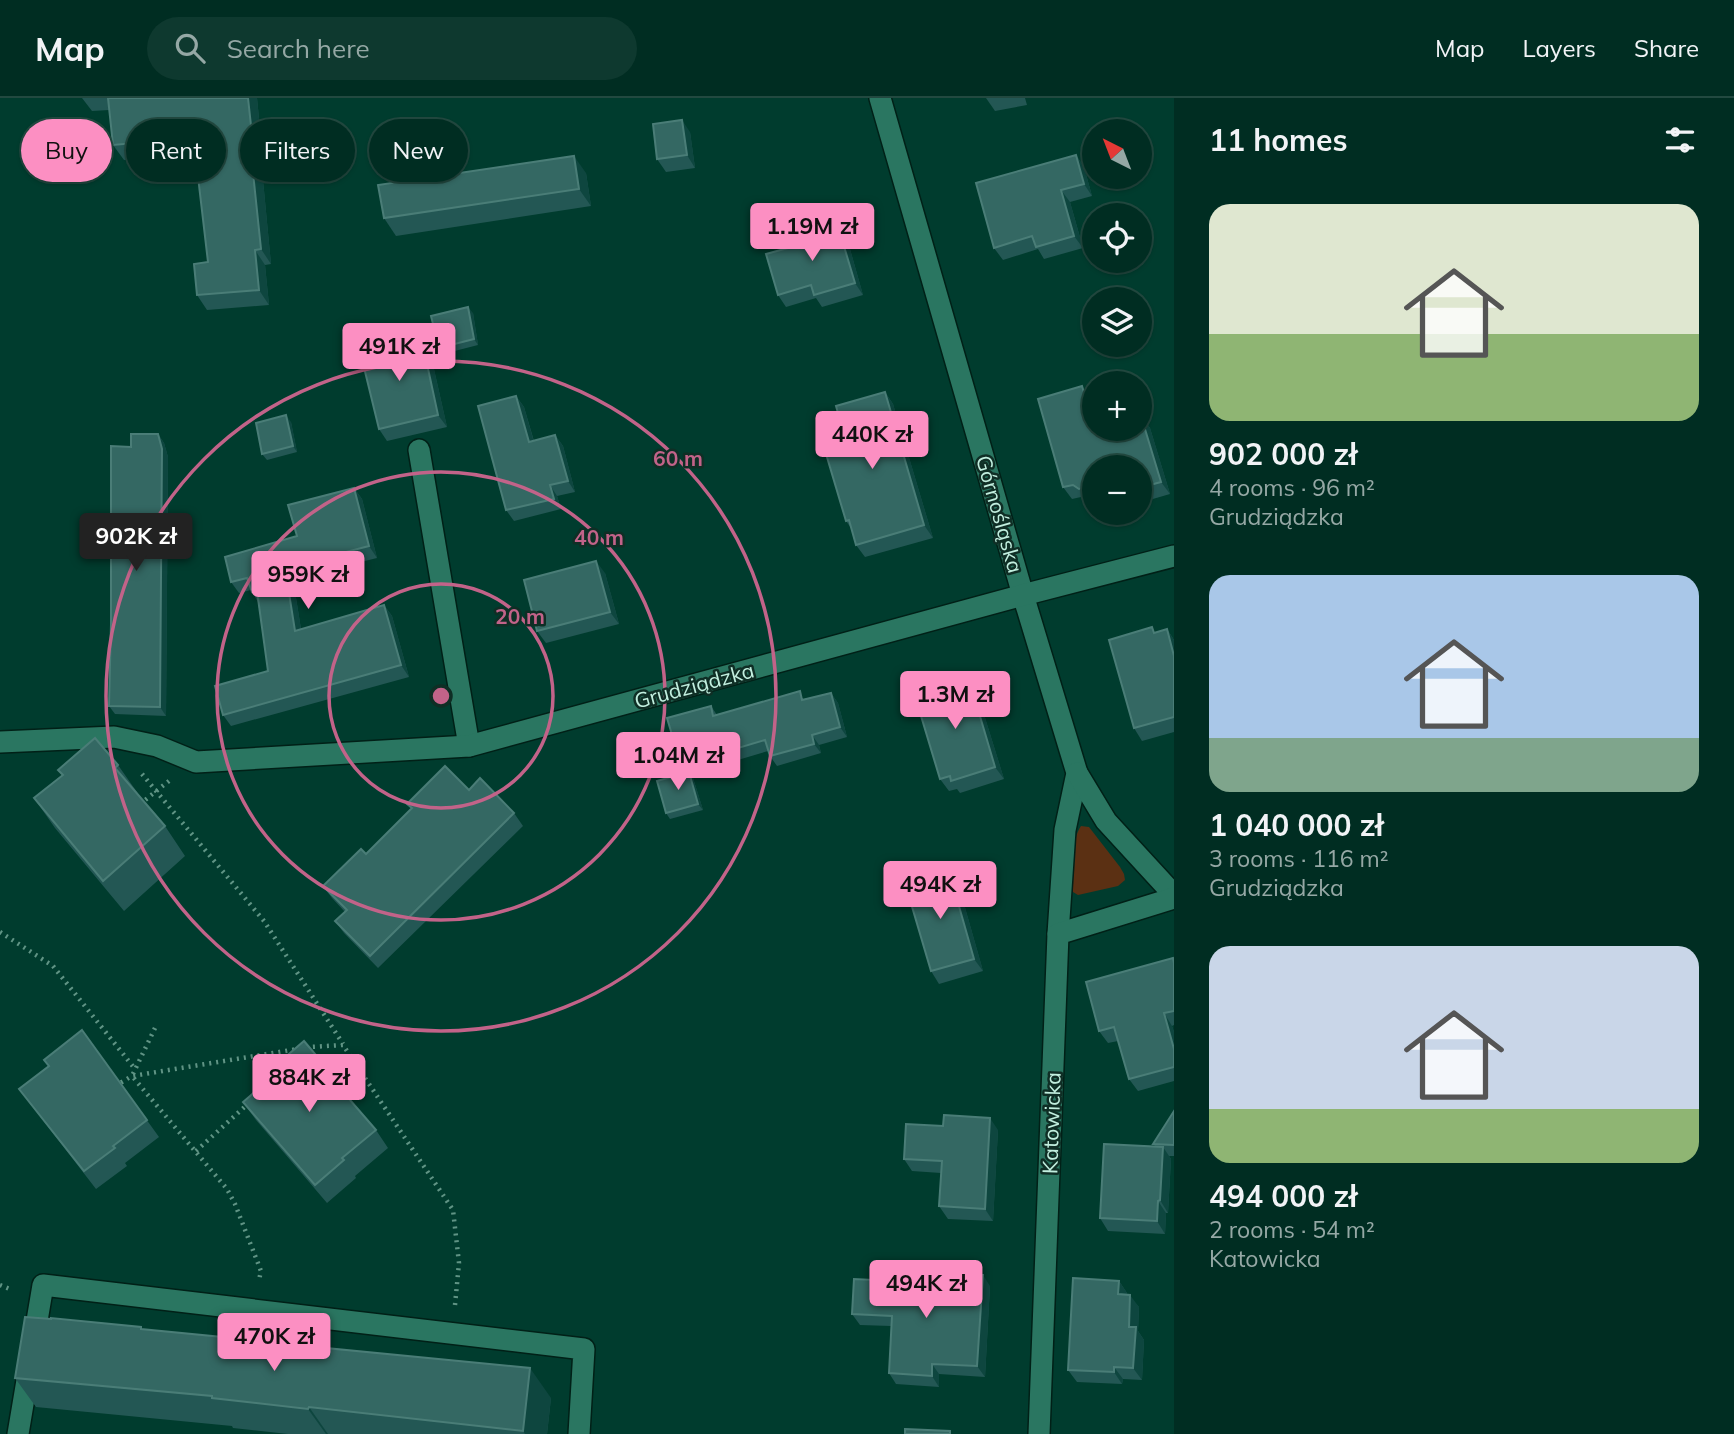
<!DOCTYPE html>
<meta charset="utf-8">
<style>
:root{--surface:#002d22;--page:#0e392f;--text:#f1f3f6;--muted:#95a8a5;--line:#224940;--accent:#fc8fc2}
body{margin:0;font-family:Mulish,sans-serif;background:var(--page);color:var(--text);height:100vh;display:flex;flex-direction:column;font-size:26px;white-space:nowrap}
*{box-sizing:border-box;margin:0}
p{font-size:23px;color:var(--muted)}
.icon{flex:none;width:38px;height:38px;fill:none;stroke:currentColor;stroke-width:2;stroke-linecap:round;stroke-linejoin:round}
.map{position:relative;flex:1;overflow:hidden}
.sheet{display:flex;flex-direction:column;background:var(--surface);width:560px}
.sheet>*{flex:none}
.guide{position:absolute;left:21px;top:21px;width:665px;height:63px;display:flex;gap:14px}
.needle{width:46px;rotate:318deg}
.fabs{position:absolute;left:1082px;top:21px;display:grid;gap:14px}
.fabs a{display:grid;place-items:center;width:70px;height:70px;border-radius:50%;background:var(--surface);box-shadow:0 2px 5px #0004,0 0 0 2px var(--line);font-size:35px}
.price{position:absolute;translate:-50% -60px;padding:0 16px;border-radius:7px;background:var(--accent);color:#111;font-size:23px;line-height:46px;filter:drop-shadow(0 2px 4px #0008)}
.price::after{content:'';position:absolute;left:50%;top:42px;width:21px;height:16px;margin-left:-10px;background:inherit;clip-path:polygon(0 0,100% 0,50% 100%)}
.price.on{background:#222;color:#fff}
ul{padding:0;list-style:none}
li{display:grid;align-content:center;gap:14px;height:371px;padding:0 35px}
li span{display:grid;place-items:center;height:217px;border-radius:21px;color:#555}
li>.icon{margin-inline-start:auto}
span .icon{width:126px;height:126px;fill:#fffc;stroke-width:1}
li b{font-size:30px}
h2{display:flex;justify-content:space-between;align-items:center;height:84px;padding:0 35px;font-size:30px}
.chip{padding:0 24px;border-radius:32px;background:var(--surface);box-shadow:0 2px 5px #0004,0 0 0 2px var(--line);font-size:24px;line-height:63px}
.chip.on{background:var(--accent);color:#111}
header{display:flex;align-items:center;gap:42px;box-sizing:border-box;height:98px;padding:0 35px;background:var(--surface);border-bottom:2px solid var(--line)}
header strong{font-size:33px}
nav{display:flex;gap:38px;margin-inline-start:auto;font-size:24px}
.search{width:490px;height:63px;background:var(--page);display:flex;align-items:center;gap:18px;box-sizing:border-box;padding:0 24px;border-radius:38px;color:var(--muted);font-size:26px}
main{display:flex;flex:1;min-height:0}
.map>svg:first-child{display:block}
</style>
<header>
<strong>Map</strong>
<div class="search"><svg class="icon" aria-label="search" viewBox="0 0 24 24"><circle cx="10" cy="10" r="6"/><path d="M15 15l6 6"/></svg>Search here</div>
<nav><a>Map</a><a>Layers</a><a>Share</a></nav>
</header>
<main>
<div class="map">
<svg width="1174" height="1336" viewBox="0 0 1174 1336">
<rect width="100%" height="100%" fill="#003c2e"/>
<path fill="#5b3013" d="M1081,728l8,1 31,40 4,7 1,6 -7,6 -40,9 -5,-3c-1,-16 -2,-53 8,-66z"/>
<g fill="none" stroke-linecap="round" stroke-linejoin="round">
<defs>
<g id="street">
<polyline points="880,0 1023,497 1077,675 1065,732 1058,836"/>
<polyline points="419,352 469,648"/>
<polyline points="0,644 114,639 157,648 196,664 469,648 1023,497 1174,458"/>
<polyline points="1077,675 1106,723 1174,797"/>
<polyline points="18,1336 43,1187 584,1251 579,1336"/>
<polyline points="1039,1336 1058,836 1174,800"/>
</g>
</defs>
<use href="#street" stroke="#012017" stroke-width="24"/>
<g stroke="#609485" stroke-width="4.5" stroke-dasharray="2 5" stroke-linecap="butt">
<polyline points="142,676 264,823 343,946"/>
<polyline points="140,706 169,683"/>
<polyline points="0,834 53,868 135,971"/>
<polyline points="155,930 132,978 227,1091 235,1106 261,1173 259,1182"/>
<polyline points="115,988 132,978 310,949 343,947 453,1112 459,1165 455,1207"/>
<polyline points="340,996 363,977"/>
<polyline points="196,1053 250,1004"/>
<polyline points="0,1187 12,1192"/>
</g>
<use href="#street" stroke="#2a7661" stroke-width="21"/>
</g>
<g fill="#235754">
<polygon points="82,0 257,0 263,61 261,61 271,166 265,167 269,207 207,212 197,197 208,164 197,70 193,71 183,56 124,62 113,47 109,12 92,13"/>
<polygon points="986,0 1025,0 1027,7 995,13"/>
<polygon points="690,34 695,70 666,74 657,61"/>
<polygon points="1076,57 1084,69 1092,98 1070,104 1083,150 1044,161 1038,151 1003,162 994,150"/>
<polygon points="586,75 591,108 396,138 384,120"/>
<polygon points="837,125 846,137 863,197 822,209 816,200 786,209 778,197 799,147"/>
<polygon points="473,215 478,247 443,256 439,250"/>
<polygon points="421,238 429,249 447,329 387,343 379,331"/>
<polygon points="885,294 893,306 933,440 865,459 856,447 851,430 846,423 843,333"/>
<polygon points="516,298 524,309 534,343 555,337 563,348 575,394 557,398 561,411 514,423 506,412"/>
<polygon points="1091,300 1094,331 1139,331 1141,318 1150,330 1170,396 1139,405 1139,369 1094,369 1094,402 1087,403 1081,399 1072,401 1063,389"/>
<polygon points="291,324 297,354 267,362 262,356"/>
<polygon points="158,336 164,345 168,359 166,618 115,616 109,608 131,349"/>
<polygon points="354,390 362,401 377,460 293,481 301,531 384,507 392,518 409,579 231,628 223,617 268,573 258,504 251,492 239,495 231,484 297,438"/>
<polygon points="605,475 619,526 546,545 537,533"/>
<polygon points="1167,531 1174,542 1174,634 1142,643 1134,630 1156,535"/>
<polygon points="977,594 1004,681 960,695 957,691 949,693 940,681"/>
<polygon points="831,595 838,605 847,639 819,647 821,655 777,668 770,658 768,653 691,676 693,680 703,712 670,721 666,715 686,674 681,667 711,608 717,617 805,601"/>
<polygon points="118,667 139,697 165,728 185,758 124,813 55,730 34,700 62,677 58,672"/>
<polygon points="469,692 514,715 523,728 378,870 344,835 335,823 345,814 332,800 323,788 366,756 411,711 407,706"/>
<polygon points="949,773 958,785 983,873 939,886 931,873"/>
<polygon points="1174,862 1174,927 1172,928 1174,934 1174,983 1138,993 1129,981 1118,943 1108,945 1099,933"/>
<polygon points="82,932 159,1039 125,1065 127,1068 96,1091 32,1008 19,991 48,968"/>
<polygon points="327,970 339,988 338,989 376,1032 388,1050 355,1078 356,1080 327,1105 256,1022 243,1004 271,980 267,975"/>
<polygon points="1174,1013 1174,1058 1169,1058 1171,1061 1168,1115 1166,1115 1165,1136 1108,1133 1100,1120 1155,1048 1153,1046"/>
<polygon points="998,1032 993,1123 948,1121 939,1108 941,1075 912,1073 904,1061"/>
<polygon points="1119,1183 1127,1195 1127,1197 1139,1209 1138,1233 1144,1242 1142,1282 1123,1281 1122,1286 1077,1284 1068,1272"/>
<polygon points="990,1188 985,1279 939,1276 939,1289 896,1286 889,1275 891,1228 860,1227 852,1216"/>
<polygon points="141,1229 142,1231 316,1248 317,1250 551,1300 547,1336 288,1336 233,1330 232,1328 36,1309 15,1280"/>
</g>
<g fill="#0e463f">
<polygon points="248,0 257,0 263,61 253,46"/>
<polygon points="682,22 690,34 695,70 687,57"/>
<polygon points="250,46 261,61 271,166 261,151"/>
<polygon points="1076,57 1084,69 1092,98 1084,86"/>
<polygon points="574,58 586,75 591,108 579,91"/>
<polygon points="1061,92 1070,104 1083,150 1074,138"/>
<polygon points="837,125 846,137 863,197 855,185"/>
<polygon points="255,152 265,167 269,207 259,192"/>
<polygon points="468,209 473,215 478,247 474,241"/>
<polygon points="421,238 429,249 447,329 438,317"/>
<polygon points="1082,288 1091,300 1094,311 1094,328"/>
<polygon points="885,294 893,306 933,440 924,427"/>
<polygon points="516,298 524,309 537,355 529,344"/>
<polygon points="286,317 291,324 297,354 293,348"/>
<polygon points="1141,318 1150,330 1170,396 1161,384"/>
<polygon points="158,336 164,345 168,359 166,618 160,609"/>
<polygon points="555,337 563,348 575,394 568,383"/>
<polygon points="550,387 557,398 561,411 554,401"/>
<polygon points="354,390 362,401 377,460 369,448"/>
<polygon points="596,463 605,475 619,526 610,514"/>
<polygon points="285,470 293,481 303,544 295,533"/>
<polygon points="384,507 392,518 409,579 401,567"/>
<polygon points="1167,531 1174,542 1174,558"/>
<polygon points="969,581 977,594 1004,681 995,669"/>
<polygon points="831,595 838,605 847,639 840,629"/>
<polygon points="812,637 819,647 821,655 814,646"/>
<polygon points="689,674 693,680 703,712 698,706"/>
<polygon points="949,773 958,785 983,873 974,861"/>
<polygon points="1164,915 1172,928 1174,934 1174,951"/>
<polygon points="990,1020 998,1032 993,1123 985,1111"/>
<polygon points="1163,1049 1171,1061 1168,1115 1160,1102"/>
<polygon points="1158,1103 1166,1115 1165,1136 1157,1123"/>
<polygon points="983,1177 990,1188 985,1279 977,1268"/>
<polygon points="1119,1183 1127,1195 1127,1209 1118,1196"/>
<polygon points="1130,1197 1139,1209 1138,1233 1144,1242 1142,1282 1133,1270 1129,1229"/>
<polygon points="932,1266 939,1276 939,1289 932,1278"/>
<polygon points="1114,1269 1123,1281 1122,1286 1114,1274"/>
<polygon points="530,1270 551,1300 547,1336 525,1336 523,1333"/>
<polygon points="309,1309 328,1336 326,1336 308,1311"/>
</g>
<g fill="#346863" stroke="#4a7d77" stroke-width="2">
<polygon points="108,0 248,0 253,46 250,46 261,151 255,152 259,192 197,197 194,166 208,164 197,70 198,54 183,56 181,41 113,47"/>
<polygon points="682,22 687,57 657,61 653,26"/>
<polygon points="1076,57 1084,86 1061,92 1074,138 1036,149 1032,138 994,150 976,85"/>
<polygon points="574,58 579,91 384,120 378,87"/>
<polygon points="837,125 855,185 814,197 811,187 778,197 766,156 799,147 796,137"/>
<polygon points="468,209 474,241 439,250 431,218"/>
<polygon points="421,238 438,317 379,331 360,253"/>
<polygon points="1082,288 1095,332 1098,331 1139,331 1139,319 1141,318 1161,384 1139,390 1139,369 1094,369 1094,388 1079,391 1073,387 1063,389 1038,301"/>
<polygon points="885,294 924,427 856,447 849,422 846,423 821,339 843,333 836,308"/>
<polygon points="516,298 529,344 555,337 568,383 550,387 554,401 506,412 478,308"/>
<polygon points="286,317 293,348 262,356 256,325"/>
<polygon points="131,336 158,336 162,351 160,609 109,608 111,526 111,348 131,349"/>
<polygon points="354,390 369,448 285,470 295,533 384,507 401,567 223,617 215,588 268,573 257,493 252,494 247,480 231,484 225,459 297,438 288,407"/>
<polygon points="596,463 610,514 537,533 524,482"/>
<polygon points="1152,529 1154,535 1167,531 1174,558 1174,619 1134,630 1109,542"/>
<polygon points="969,581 995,669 951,683 950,678 940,681 915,598"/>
<polygon points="800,593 802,602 831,595 840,629 812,637 814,646 770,658 765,642 681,667 667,620 711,608 713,618"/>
<polygon points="95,640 118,667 115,670 165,728 103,783 34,700 63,677 58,672"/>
<polygon points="445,668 469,692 480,680 514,715 370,858 335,823 347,812 323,788 361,751 366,756 412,710 407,706"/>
<polygon points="689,674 698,706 666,715 657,683"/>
<polygon points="949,773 974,861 931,873 905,785"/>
<polygon points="1173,860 1174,865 1174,913 1164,915 1174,951 1174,969 1129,981 1114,929 1099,933 1086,884"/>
<polygon points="82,932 147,1022 113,1048 115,1050 84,1073 19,991 49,968 44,962"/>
<polygon points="304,943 327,970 324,972 376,1032 342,1060 344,1062 315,1087 243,1004 271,980 267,975"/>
<polygon points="1174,1013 1174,1047 1153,1046"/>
<polygon points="944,1017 990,1020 985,1111 939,1108 942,1063 904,1061 906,1026 943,1028"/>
<polygon points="1104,1046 1163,1049 1160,1102 1158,1103 1157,1123 1100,1120"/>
<polygon points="937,1175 983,1177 977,1268 932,1266 932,1278 889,1275 892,1218 852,1216 854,1181 936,1185"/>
<polygon points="1073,1180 1119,1183 1118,1196 1130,1197 1129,1229 1136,1229 1133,1270 1114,1269 1114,1274 1068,1272"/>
<polygon points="25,1219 51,1221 51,1220 141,1229 141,1231 316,1248 316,1249 530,1270 523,1333 309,1309 308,1311 212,1300 212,1298 15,1280"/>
<polygon points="905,1331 950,1333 950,1336 905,1336"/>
</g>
<g fill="none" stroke="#c26389" stroke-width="3.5">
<circle cx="441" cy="598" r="112"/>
<circle cx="441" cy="598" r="224"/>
<circle cx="441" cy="598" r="335"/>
</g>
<g text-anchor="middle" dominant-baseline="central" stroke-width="5" stroke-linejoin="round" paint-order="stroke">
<g font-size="21" fill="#c2efdf" stroke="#0f2e25">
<text transform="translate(1000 416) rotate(74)">Górnośląska</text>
<text transform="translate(694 587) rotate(-15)">Grudziądzka</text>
<text transform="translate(1051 1025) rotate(-88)">Katowicka</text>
</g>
</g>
<circle cx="441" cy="598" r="10" fill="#c26389" stroke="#0f2e25" stroke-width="3.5"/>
<g font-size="21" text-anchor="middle" font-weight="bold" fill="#c26389" stroke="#0f2e25" stroke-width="5" stroke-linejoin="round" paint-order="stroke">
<text x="678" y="368">60 m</text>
<text x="599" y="447">40 m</text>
<text x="520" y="526">20 m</text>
</g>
</svg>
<div class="fabs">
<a><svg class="needle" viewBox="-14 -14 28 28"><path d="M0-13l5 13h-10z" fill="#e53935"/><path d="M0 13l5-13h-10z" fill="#95a8a5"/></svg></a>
<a><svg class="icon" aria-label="locate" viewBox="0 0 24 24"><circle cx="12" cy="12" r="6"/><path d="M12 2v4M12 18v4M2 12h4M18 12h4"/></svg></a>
<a><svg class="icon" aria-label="layers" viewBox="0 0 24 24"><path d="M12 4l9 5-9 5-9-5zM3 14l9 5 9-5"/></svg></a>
<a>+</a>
<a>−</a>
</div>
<b class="price" style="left:812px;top:165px">1.19M zł</b>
<b class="price" style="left:399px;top:285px">491K zł</b>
<b class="price" style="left:872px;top:373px">440K zł</b>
<b class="price on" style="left:136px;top:475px">902K zł</b>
<b class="price" style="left:308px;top:513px">959K zł</b>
<b class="price" style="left:955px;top:633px">1.3M zł</b>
<b class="price" style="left:678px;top:694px">1.04M zł</b>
<b class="price" style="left:940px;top:823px">494K zł</b>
<b class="price" style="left:309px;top:1016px">884K zł</b>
<b class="price" style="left:926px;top:1222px">494K zł</b>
<b class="price" style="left:274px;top:1275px">470K zł</b>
<div class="guide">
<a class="chip on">Buy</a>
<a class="chip">Rent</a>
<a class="chip">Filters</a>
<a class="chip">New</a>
</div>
</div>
<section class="sheet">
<h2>11 homes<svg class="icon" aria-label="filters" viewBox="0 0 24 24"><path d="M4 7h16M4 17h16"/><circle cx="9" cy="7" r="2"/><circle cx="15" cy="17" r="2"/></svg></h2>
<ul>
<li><span style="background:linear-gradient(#dfe7d0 60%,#8fb573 0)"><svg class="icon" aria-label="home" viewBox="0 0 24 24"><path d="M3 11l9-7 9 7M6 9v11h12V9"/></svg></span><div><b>902 000 zł</b><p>4 rooms · 96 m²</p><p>Grudziądzka</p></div></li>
<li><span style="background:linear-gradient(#a9c7e8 75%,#7fa58c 0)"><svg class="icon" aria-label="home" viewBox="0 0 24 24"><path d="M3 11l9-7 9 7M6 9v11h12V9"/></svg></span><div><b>1 040 000 zł</b><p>3 rooms · 116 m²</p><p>Grudziądzka</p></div></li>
<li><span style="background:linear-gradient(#c9d6e8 75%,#8fb573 0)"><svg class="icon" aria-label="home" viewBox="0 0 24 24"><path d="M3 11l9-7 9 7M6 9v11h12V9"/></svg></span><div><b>494 000 zł</b><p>2 rooms · 54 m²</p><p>Katowicka</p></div></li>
</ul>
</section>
</main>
